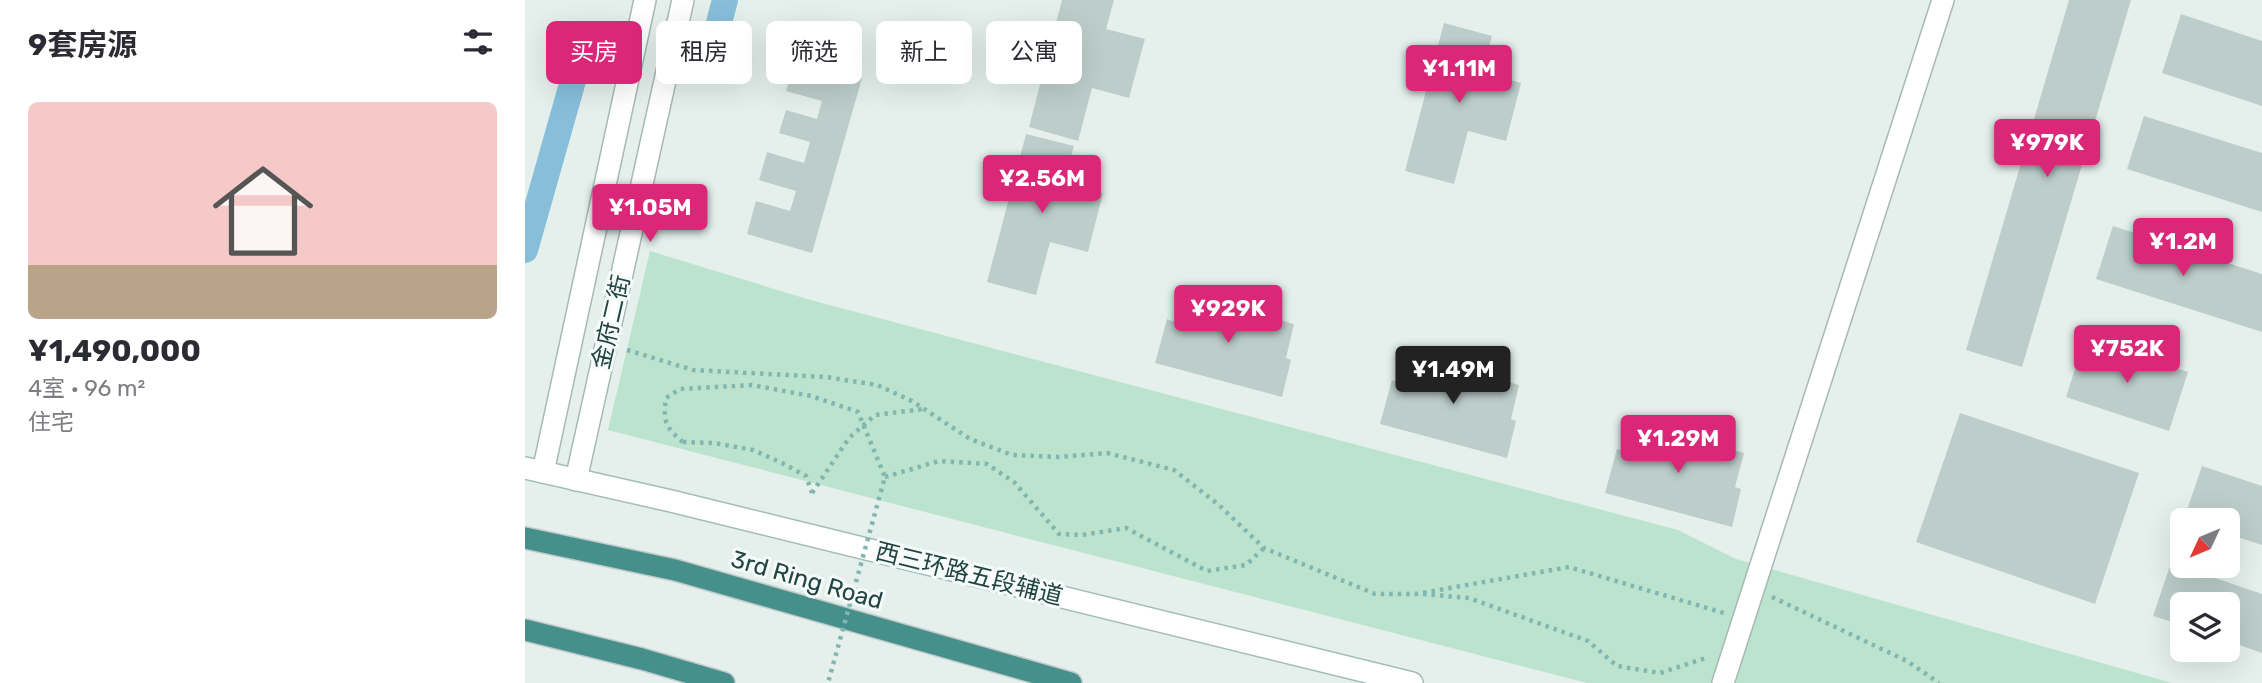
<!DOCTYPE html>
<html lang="zh">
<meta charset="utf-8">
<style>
:root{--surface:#fff;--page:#f2f2f3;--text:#2b2b33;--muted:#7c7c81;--line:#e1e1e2;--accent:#db2777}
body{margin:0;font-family:Rubik,"Noto Sans SC",sans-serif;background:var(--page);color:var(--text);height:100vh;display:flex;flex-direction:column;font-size:26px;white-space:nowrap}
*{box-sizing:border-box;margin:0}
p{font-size:23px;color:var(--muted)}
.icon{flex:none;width:38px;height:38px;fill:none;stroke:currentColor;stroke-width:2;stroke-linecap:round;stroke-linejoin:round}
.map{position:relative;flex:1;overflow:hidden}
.drawer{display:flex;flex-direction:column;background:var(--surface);width:525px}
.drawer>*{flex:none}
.hud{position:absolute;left:21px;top:21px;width:665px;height:63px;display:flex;gap:14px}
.needle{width:46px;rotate:226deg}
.controls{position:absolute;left:1645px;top:508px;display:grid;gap:14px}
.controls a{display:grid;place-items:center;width:70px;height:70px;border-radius:10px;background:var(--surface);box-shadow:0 7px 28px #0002;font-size:35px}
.price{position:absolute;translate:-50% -60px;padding:0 16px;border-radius:7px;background:var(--accent);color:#fff;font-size:23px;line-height:46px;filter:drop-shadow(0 2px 4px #0008)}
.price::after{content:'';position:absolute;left:50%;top:42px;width:21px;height:16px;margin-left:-10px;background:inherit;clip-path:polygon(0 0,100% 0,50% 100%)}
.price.on{background:#222;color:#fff}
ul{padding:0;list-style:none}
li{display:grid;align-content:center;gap:14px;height:371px;padding:0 28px}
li+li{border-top:2px solid var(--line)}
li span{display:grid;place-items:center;height:217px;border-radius:10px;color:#555}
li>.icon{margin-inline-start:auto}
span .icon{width:126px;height:126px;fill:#fffc;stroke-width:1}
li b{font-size:30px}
h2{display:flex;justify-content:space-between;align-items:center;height:84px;padding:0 28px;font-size:30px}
.chip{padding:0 24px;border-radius:10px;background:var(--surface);box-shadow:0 7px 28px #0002;font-size:24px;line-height:63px}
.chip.on{background:var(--accent);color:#fff}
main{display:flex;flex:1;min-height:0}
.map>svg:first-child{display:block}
</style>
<main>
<section class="drawer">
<h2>9套房源<svg class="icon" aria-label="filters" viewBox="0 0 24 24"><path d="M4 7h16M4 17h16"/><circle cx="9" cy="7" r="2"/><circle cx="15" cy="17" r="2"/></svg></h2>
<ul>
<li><span style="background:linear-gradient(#f6c9c9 75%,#b9a48a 0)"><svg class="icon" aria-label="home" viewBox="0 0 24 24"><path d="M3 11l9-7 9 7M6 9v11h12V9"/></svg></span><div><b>¥1,490,000</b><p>4室 · 96 m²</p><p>住宅</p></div></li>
</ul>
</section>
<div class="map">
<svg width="1737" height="683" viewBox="0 0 1737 683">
<rect width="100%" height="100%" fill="#e5f0ed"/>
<polygon fill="#bce3cd" points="125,251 282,299 1153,530 1211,559 1647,683 1062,683 83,430"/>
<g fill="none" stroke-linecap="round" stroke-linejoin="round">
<g stroke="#87bfdb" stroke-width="26">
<polyline points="168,42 190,38 200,0"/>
<polyline points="0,250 53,63 62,51"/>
</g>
</g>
<g fill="#bdceca">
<polygon points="537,0 589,0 581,29 620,39 604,98 567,88 553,141 504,127"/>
<polygon points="1544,0 1606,0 1497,367 1441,350"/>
<polygon points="1656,14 1737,41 1737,106 1637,73"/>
<polygon points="919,23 967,36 957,72 996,83 981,141 943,131 929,184 880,171"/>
<polygon points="271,59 337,78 287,253 222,234 231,201 265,211 271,191 234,180 242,152 279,163 285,142 254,133 261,110 292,119 297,101 261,91"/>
<polygon points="1619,116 1737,153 1737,212 1602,169"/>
<polygon points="501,134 549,146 539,183 578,193 563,252 525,242 511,295 462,282"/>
<polygon points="1588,226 1737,274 1737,332 1571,279"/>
<polygon points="657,294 769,324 761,358 766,360 757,397 630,363 642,319 650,322"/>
<polygon points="1560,338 1663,372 1644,431 1541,397"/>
<polygon points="882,355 994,385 986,419 991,421 982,458 855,424 867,380 875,383"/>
<polygon points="1435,413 1614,473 1570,604 1391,542"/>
<polygon points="1107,423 1219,453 1210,487 1216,489 1207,527 1080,493 1092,449 1100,451"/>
<polygon points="1677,466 1737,486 1737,545 1703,534 1703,520 1659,519"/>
<polygon points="1646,563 1737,594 1737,653 1703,641 1703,604 1657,604 1657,625 1628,616"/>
</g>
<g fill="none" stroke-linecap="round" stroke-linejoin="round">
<defs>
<g id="minor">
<polyline points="18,472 120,0"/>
<polyline points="51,480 158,0"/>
</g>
<polyline id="tertiary" points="1198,683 1418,0"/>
<polyline id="secondary" points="0,468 146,501 887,683"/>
<g id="trunk">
<polyline points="0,538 150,570 546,683"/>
<polyline points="0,630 117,659 199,683"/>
</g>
</defs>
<use href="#minor" stroke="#a6b9b6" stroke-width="24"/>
<use href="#tertiary" stroke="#a6b9b6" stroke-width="24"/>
<use href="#secondary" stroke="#a2bdb9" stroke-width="24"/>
<use href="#trunk" stroke="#c1cbca" stroke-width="24"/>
<g stroke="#81b7b0" stroke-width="4.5" stroke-dasharray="3.5 5" stroke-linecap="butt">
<polyline points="102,350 168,370 301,377 352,385 387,401 445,439 487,455 534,457 582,453 649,470 694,505 739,548 850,594 891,594 1044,567 1199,613"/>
<polyline points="158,442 189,443 228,450 257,463 281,476 287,493"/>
<polyline points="360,477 414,461 462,464 489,482 534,534 557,535 601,528 682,571 721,565 739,548"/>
<polyline points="287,493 324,438 350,415 399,409"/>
<polyline points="898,594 944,598 1063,641 1092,666 1135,673 1184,657"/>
<polyline points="1247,597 1382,661 1414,683"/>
</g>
<use href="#minor" stroke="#fff" stroke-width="21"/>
<use href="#tertiary" stroke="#fff" stroke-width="21"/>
<use href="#secondary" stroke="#fff" stroke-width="21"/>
<use href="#trunk" stroke="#46908c" stroke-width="21"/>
<path stroke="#81b7b0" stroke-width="4.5" stroke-dasharray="3.5 5" stroke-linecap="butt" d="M158,442c-18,-15 -20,-21 -17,-44l14,-9 72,-4 59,11 47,16 27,65 -57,206"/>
</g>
<g text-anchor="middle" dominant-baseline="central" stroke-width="6" stroke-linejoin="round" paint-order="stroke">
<g font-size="24" fill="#214541" stroke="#f6fbfa">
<text transform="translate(86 322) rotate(-77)">金府二街</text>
<text transform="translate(444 574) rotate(14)">西三环路五段辅道</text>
<text transform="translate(282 580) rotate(16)">3rd Ring Road</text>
</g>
</g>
</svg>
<div class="controls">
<a><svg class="needle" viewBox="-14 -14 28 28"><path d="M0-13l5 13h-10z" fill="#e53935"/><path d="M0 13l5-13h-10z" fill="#7c7c81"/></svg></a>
<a><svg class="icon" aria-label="layers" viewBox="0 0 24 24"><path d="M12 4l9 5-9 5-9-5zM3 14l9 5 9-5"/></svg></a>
</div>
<b class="price" style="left:934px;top:105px">¥1.11M</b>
<b class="price" style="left:1522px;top:179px">¥979K</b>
<b class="price" style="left:517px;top:215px">¥2.56M</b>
<b class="price" style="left:125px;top:244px">¥1.05M</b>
<b class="price" style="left:1658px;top:278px">¥1.2M</b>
<b class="price" style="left:703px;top:345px">¥929K</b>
<b class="price" style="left:1602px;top:385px">¥752K</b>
<b class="price on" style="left:928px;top:406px">¥1.49M</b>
<b class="price" style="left:1153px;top:475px">¥1.29M</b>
<div class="hud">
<a class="chip on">买房</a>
<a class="chip">租房</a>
<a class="chip">筛选</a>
<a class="chip">新上</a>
<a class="chip">公寓</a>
</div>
</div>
</main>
